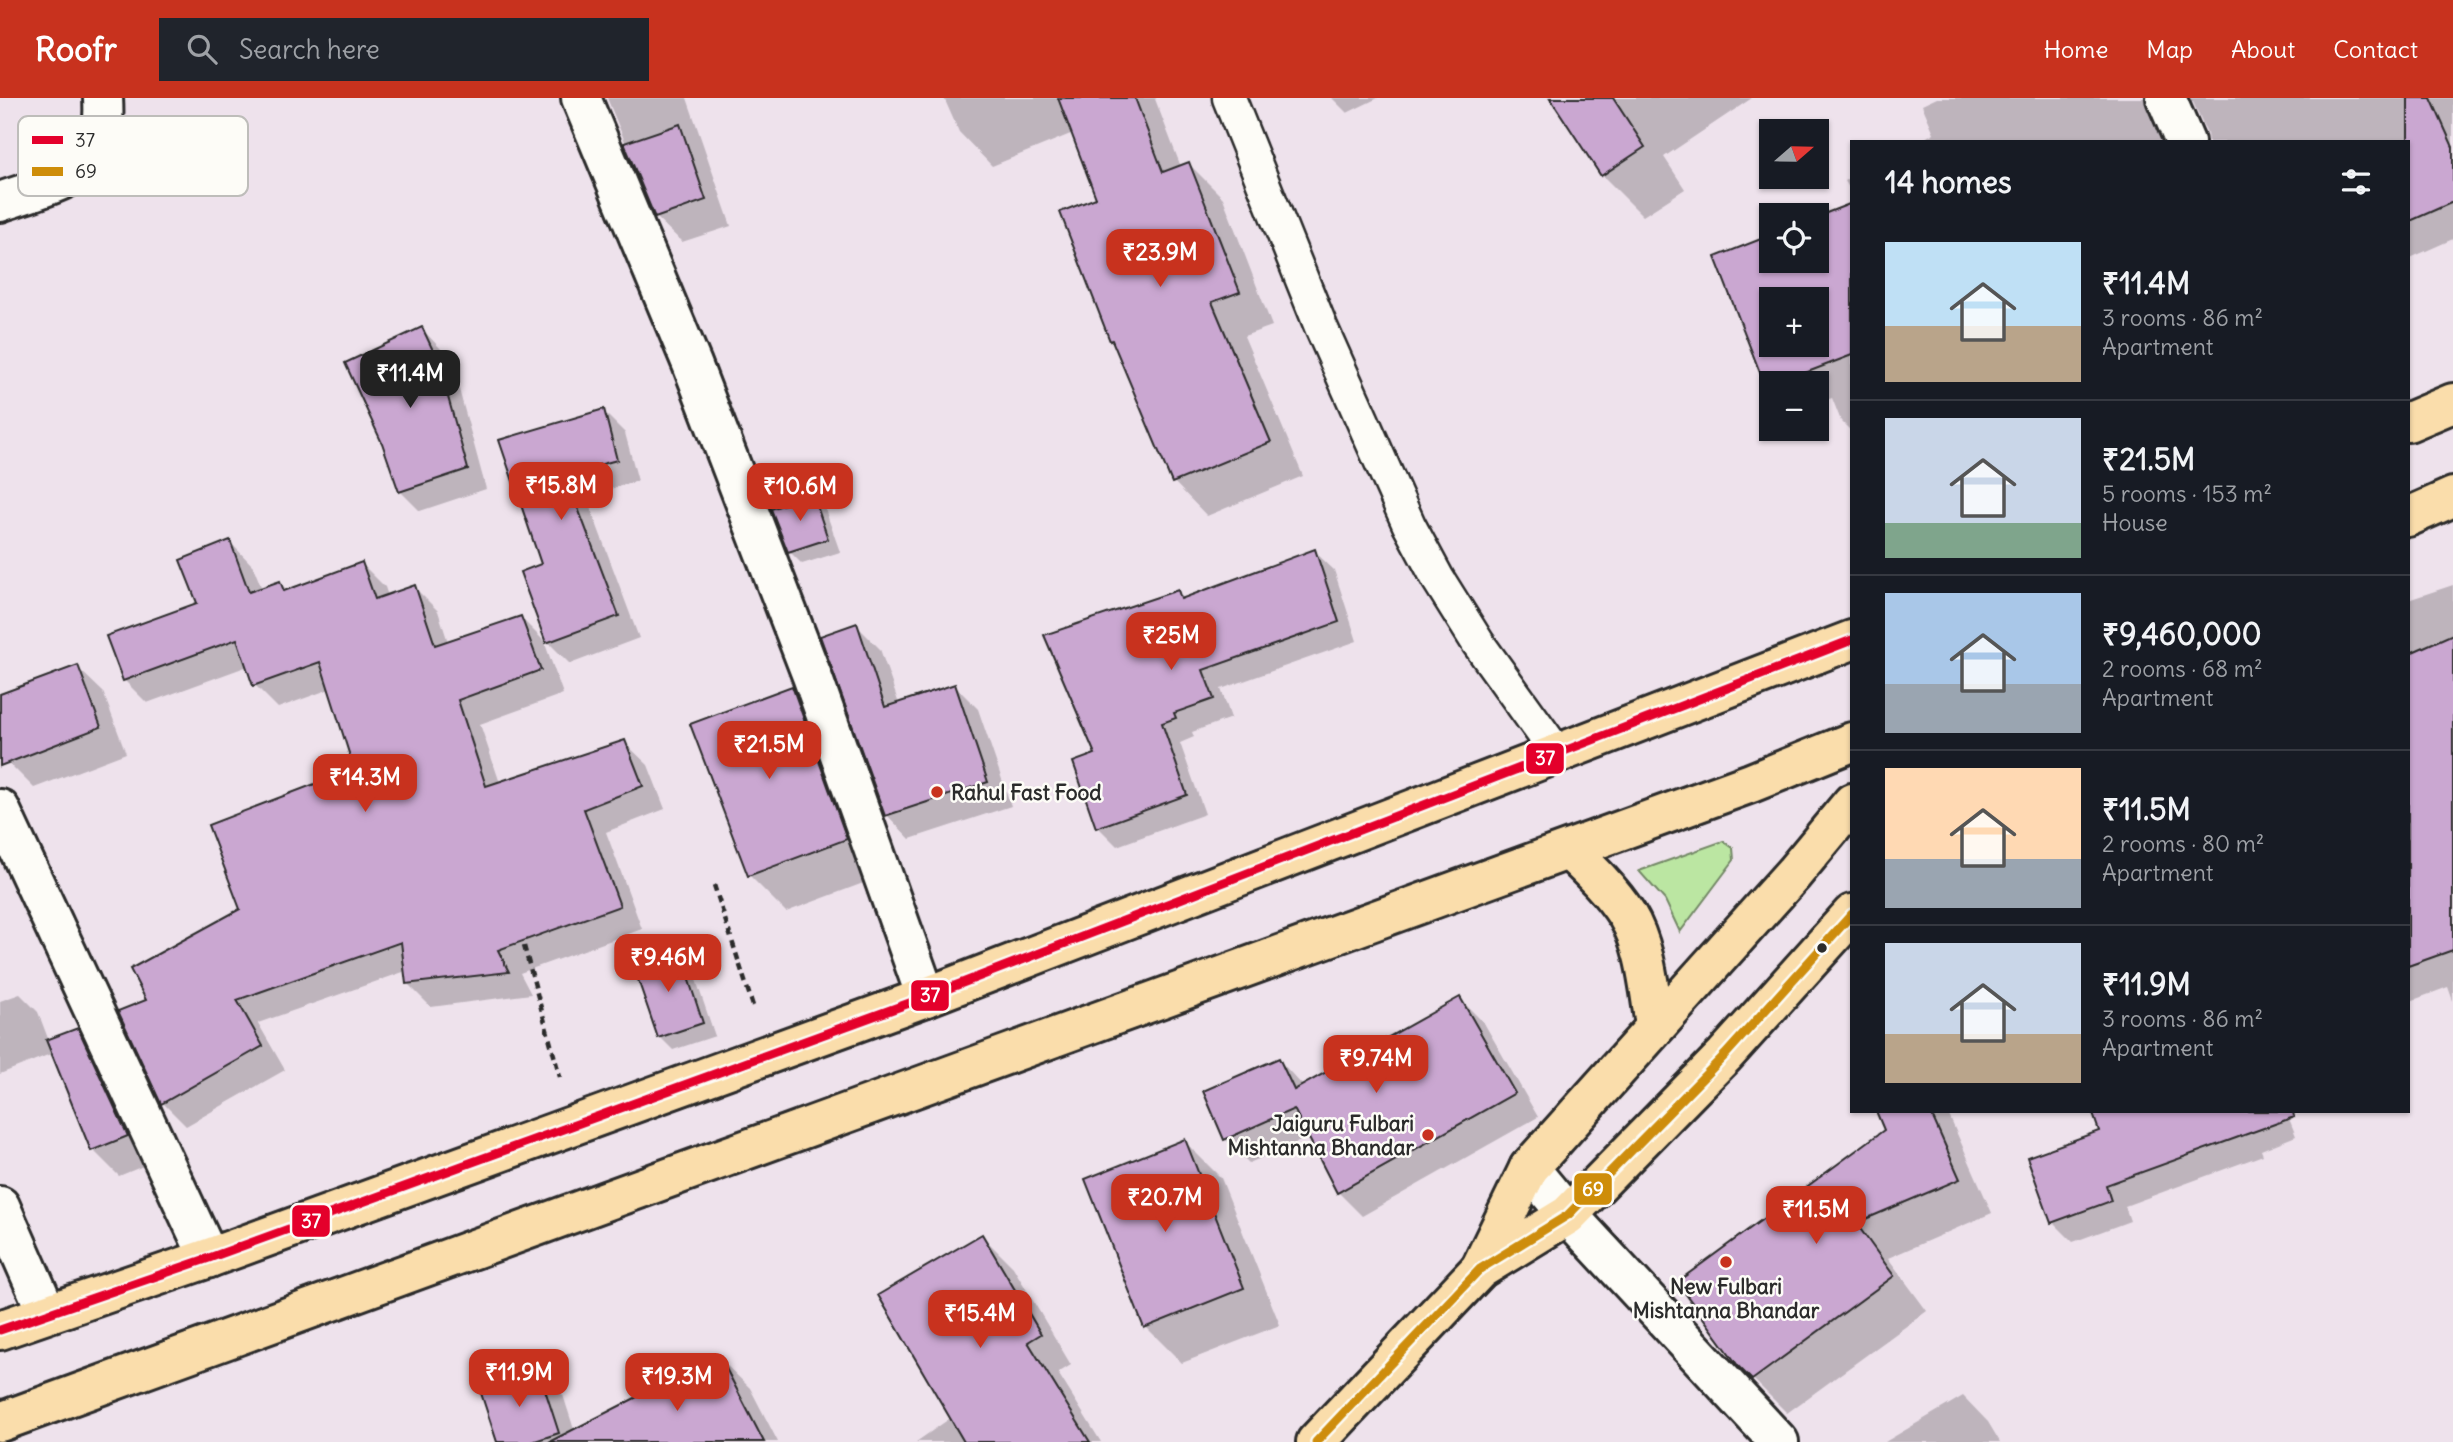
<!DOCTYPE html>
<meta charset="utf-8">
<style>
:root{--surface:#171b24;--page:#20242c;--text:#f1f3f6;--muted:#9ea1a6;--line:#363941;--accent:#c8321e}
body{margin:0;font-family:Delius,sans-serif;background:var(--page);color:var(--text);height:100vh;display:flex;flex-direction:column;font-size:26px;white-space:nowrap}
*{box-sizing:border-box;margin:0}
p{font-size:23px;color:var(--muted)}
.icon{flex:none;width:38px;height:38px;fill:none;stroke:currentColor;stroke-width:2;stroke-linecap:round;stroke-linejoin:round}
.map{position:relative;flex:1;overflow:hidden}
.sheet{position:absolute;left:1850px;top:42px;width:560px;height:973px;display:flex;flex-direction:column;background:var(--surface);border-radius:0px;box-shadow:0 2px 5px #0004}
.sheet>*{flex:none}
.needle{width:46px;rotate:70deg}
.controls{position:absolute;left:1759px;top:21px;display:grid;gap:14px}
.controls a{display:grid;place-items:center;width:70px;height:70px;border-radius:0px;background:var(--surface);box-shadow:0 2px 5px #0004;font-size:35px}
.price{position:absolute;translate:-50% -60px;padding:0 16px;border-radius:14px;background:var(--accent);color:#fff;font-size:23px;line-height:46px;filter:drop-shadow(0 2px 4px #0008)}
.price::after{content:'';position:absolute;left:50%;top:42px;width:21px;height:16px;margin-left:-10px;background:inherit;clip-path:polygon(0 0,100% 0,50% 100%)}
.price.active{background:#222;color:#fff}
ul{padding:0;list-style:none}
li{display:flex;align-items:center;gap:21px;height:175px;padding:0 35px}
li+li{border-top:2px solid var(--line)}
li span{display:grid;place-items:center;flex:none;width:196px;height:140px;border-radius:0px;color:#555}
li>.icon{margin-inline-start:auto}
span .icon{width:84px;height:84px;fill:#fffc;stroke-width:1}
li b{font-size:30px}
h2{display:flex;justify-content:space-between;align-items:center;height:84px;padding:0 35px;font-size:30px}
header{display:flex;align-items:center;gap:42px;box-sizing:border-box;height:98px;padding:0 35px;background:var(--accent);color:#fff}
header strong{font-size:33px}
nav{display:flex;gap:38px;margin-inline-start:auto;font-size:24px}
.search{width:490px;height:63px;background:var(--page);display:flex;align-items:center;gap:18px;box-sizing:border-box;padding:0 24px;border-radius:0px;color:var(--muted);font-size:26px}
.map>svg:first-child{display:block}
</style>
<header>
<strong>Roofr</strong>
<div class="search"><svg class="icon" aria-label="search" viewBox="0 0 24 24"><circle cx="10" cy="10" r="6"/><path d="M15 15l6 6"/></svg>Search here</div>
<nav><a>Home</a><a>Map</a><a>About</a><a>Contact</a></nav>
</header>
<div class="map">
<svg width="2453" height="1344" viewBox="0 0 2453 1344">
<rect width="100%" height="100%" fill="#eee2ec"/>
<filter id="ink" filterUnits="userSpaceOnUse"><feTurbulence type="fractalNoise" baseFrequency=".0143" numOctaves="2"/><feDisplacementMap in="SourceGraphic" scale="14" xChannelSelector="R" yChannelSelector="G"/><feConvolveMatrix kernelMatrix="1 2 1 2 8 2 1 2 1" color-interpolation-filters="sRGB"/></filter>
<g filter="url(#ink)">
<polygon fill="#bbe6a2" stroke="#738866" stroke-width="2" points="1723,743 1733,750 1734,762 1680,834 1665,802 1639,773"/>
<g fill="#0003" fill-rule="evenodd">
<polygon points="607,0 687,0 731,128 682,144 656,119"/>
<polygon points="944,0 1157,0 1155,1 1181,69 1189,66 1223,100 1272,228 1244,238 1303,378 1207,418 1174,384 1115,246 1111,242 1098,101 1073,35 992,68 959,34"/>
<polygon points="1332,0 1378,0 1347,15"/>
<polygon points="1552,0 1752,0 1664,59 1685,91 1643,118 1602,77"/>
<polygon points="1937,0 2453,0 2453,141 2408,161 2408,44 2208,44 2207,36 2193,4 2183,6 2174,44 1918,44 1934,35 1922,7"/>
<polygon points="1852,79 1852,95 1845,83"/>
<path d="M1852,107v227l-11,-11 -9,-23 -16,6v-21h-45v8l-4,-3 4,-151v24h45zM1771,201h45v46h-45z"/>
<polygon points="422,231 441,251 457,284 486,391 420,413 400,393"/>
<polygon points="603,313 625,335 638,383 586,398 639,540 570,566 548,544 523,475 544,467 501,343"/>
<polygon points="813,398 825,411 840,454 802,466 789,453"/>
<polygon points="230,444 253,468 262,491 280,485 288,493 362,466 385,489 388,498 414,489 438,513 448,544 521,520 544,543 563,596 480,626 500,685 624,644 648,667 665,711 606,734 642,831 520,875 531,896 431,909 408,886 406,873 258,925 285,972 186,1028 163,1005 148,903 242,812 356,672 330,591 278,610 255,587 248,568 147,605 124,582 199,506"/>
<polygon points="1314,453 1334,472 1357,543 1221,591 1231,620 1192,634 1194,639 1180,645 1205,716 1117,748 1098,729 1097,657 1178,494 1185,502"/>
<polygon points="2453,487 2453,903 2448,889 2408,904 2408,502"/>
<polygon points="856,527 880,551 899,606 955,588 978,611 1011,708 910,741 887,717"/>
<polygon points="77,569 103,594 126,655 34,690 9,665 0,642 0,598"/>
<polygon points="792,590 829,627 882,778 786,814 749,777"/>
<polygon points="678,854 691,867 715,938 673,952 660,939"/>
<polygon points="20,896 38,914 49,943 77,932 103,957 153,1064 119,1078 93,1052 53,955 0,976 0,903"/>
<polygon points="1460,901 1484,925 1538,1019 1362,1118 1338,1094 1310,1039 1249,1065 1225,1041 1279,962 1304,989"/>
<polygon points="1878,1013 1947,1013 1992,1115 1888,1160 1927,1213 1787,1315 1753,1281 1886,1032"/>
<polygon points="2286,1013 2296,1038 2261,1052 2263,1057 2125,1108 2130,1123 2073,1144 2053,1124 2029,1060"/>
<polygon points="1185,1044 1221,1080 1280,1227 1182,1265 1146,1229"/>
<polygon points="982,1138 1013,1169 1071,1267 1058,1275 1101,1344 916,1344 952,1319"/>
<polygon points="718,1259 750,1290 778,1344 603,1344"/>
<polygon points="537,1272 563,1297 578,1344 499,1344"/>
<polygon points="1963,1298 1988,1324 2000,1344 1885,1344"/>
</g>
<g fill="#caa7d1" stroke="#2b2b2b" stroke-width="2" fill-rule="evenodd">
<polygon points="1058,0 1135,0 1163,74 1189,64 1240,194 1212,204 1271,344 1172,385 1112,242 1110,243 1060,114 1096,100"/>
<polygon points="1550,0 1613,0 1645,49 1601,78"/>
<polygon points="2408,0 2431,0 2453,49 2453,104 2408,124"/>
<polygon points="680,26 706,102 655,120 624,45"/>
<path d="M1852,105v152l-73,28h-8v4l-5,1 -51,-131 56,-22v26h45v-44zM1771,201h45v46h-45z"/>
<polygon points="422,229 438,263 468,371 399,394 382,345 345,265"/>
<polygon points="604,311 617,362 565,376 619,518 546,545 520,474 541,466 499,342"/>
<polygon points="813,396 828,441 788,454 771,411"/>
<polygon points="230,442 249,494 280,483 284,493 362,464 375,501 415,487 435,547 521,518 541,572 458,602 486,688 625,642 643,688 584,711 620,808 498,852 509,874 406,886 401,844 237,902 263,948 161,1006 118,913 146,902 130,871 240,811 208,727 354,671 320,564 253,588 237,541 123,583 106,538 197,505 180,462"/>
<polygon points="1315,451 1339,524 1203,572 1214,601 1174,615 1176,620 1162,625 1187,697 1096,730 1073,664 1095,656 1044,537 1178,492 1181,501"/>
<polygon points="857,525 885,609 955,586 988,684 885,718 820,538"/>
<polygon points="2453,536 2453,852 2408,868 2408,556"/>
<polygon points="78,567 101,629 0,668 0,596"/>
<polygon points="792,588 847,741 748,778 690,626"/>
<polygon points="679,852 703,925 658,940 633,867"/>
<polygon points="1460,899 1515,995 1337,1095 1294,1011 1224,1042 1203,993 1279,960 1294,992"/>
<polygon points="78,930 128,1038 91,1053 46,942"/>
<polygon points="1876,1013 1930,1013 1960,1081 1856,1125 1894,1178 1752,1282 1739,1269 1677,1184 1884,1032"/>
<polygon points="2092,1013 2293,1013 2294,1019 2106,1087 2111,1103 2051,1125 2027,1059 2099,1033"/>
<polygon points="1185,1041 1244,1190 1144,1230 1085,1081"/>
<polygon points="982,1136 1041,1236 1028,1244 1090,1344 964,1344 878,1197"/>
<polygon points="719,1257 764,1344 549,1344"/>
<polygon points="538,1270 559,1335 532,1344 497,1344 479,1289"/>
</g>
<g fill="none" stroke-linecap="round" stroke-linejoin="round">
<defs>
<polyline id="service" points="1229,0 1321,229 1409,427 1438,481 1478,545 1557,655"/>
<g id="minor">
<polyline points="581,0 692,266 812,578 926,899"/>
<polyline points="2166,0 2185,44"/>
<path d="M0,104c27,-10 84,-23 96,-50 8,-17 8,-36 7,-54"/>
<polyline points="0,711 209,1160"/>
<polyline points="1529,1070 1568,1117 1779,1344"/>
<polyline points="0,1108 47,1215"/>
</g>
<g id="trunk">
<polyline points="2408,324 2453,305"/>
<polyline points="2408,419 2453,399"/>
<path d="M1569,752c21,20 42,40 58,65 19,31 22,74 28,110"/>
<polyline points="1480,1171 1529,1070 1794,775 1852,705"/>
<polyline points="0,1232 209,1160 926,899 1852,542"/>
<polyline points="0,1324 1751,685 1852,644"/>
<polyline points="1316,1344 1480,1171 1568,1117 1725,957 1852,816"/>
</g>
</defs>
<use href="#service" stroke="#2b2b2b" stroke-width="37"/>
<use href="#minor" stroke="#2b2b2b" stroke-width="44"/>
<use href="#trunk" stroke="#2b2b2b" stroke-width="44"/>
<g stroke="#2b2b2b" stroke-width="4.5" stroke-dasharray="7 5" stroke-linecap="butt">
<polyline points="714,787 753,908"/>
<polyline points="524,848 560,979"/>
</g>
<use href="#service" stroke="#fdfcf7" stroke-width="32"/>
<use href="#minor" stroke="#fdfcf7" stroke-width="38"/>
<use href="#trunk" stroke="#faddab" stroke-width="38"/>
<defs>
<polyline id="bus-1" points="0,1232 209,1160 926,899 1852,542"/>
<polyline id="bus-2" points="1316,1344 1480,1171 1568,1117 1725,957 1852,816"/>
</defs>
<use href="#bus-1" stroke="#fdfcf7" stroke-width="14"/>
<use href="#bus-2" stroke="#fdfcf7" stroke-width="14"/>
<use href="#bus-1" stroke="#e4002b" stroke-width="9"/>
<use href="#bus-2" stroke="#ce8d09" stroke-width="9"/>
</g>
</g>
<g fill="#c8321e" stroke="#fdfcf7" stroke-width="2.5">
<circle cx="937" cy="694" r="7"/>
<circle cx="1428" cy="1037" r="7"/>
<circle cx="1726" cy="1164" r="7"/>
</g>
<circle fill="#2b2b2b" stroke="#fdfcf7" stroke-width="2.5" cx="1822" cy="850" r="6"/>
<g text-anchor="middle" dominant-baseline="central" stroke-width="5" stroke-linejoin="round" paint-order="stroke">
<g font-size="21" font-weight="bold" fill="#2b2b2b" stroke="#fdfcf7" text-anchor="start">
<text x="951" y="694">Rahul Fast Food</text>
<text x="1414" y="1025" text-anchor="end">Jaiguru Fulbari<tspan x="1414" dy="24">Mishtanna Bhandar</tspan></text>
<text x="1726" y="1188" text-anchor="middle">New Fulbari<tspan x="1726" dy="24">Mishtanna Bhandar</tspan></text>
</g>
</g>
<rect x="18" y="18" width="230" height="80" rx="10" fill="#fdfcf7" stroke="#bebdba" stroke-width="2"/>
<rect x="32" y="38" width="31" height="8" fill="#e4002b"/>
<rect x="32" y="69" width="31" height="9" fill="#ce8d09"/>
<g font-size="19" fill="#2b2b2b">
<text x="75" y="49">37</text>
<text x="75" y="80">69</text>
</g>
<g stroke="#fdfcf7" stroke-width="2.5">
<rect x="1525" y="644" width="40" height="33" rx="7" fill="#e4002b"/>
<rect x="910" y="881" width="40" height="33" rx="7" fill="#e4002b"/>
<rect x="1573" y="1074" width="40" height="34" rx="7" fill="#ce8d09"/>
<rect x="291" y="1106" width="40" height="34" rx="7" fill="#e4002b"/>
</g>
<g font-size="19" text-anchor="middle" font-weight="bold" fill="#fff">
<text x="1545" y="667">37</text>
<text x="930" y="904">37</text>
<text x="1593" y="1098">69</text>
<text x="311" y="1130">37</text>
</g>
</svg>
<div class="controls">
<a><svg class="needle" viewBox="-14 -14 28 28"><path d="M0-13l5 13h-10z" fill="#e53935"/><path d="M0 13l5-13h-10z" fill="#9ea1a6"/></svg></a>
<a><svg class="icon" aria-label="locate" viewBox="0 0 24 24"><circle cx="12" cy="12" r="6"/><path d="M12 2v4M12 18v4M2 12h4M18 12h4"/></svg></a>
<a>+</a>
<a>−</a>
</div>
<b class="price" style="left:1160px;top:191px">₹23.9M</b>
<b class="price active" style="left:410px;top:312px">₹11.4M</b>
<b class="price" style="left:561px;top:424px">₹15.8M</b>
<b class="price" style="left:800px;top:425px">₹10.6M</b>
<b class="price" style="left:1171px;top:574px">₹25M</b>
<b class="price" style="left:769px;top:683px">₹21.5M</b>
<b class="price" style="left:365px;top:716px">₹14.3M</b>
<b class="price" style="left:668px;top:896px">₹9.46M</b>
<b class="price" style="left:1376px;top:997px">₹9.74M</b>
<b class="price" style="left:1165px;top:1136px">₹20.7M</b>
<b class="price" style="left:1816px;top:1148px">₹11.5M</b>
<b class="price" style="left:980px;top:1252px">₹15.4M</b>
<b class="price" style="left:519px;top:1311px">₹11.9M</b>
<b class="price" style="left:677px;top:1315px">₹19.3M</b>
<section class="sheet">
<h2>14 homes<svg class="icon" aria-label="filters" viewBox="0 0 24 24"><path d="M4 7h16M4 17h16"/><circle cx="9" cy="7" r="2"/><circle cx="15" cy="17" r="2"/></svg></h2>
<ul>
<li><span style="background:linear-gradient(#bfe0f5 60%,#b9a48a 0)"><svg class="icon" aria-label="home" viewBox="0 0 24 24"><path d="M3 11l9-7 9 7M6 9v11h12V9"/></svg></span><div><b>₹11.4M</b><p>3 rooms · 86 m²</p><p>Apartment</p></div></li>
<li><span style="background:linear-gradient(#c9d6e8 75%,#7fa58c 0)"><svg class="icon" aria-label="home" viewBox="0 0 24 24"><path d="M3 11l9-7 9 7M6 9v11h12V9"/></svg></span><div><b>₹21.5M</b><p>5 rooms · 153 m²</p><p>House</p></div></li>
<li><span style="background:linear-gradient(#a9c7e8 65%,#9aa5b1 0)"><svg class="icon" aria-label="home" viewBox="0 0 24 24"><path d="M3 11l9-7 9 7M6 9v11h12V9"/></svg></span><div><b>₹9,460,000</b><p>2 rooms · 68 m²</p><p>Apartment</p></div></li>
<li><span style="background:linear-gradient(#ffd9b3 65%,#9aa5b1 0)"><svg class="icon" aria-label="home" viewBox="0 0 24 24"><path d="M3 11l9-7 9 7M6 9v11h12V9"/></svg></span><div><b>₹11.5M</b><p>2 rooms · 80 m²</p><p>Apartment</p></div></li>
<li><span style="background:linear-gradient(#c9d6e8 65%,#b9a48a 0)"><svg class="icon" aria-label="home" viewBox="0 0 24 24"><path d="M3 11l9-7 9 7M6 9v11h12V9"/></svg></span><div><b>₹11.9M</b><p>3 rooms · 86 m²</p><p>Apartment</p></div></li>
</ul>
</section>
</div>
